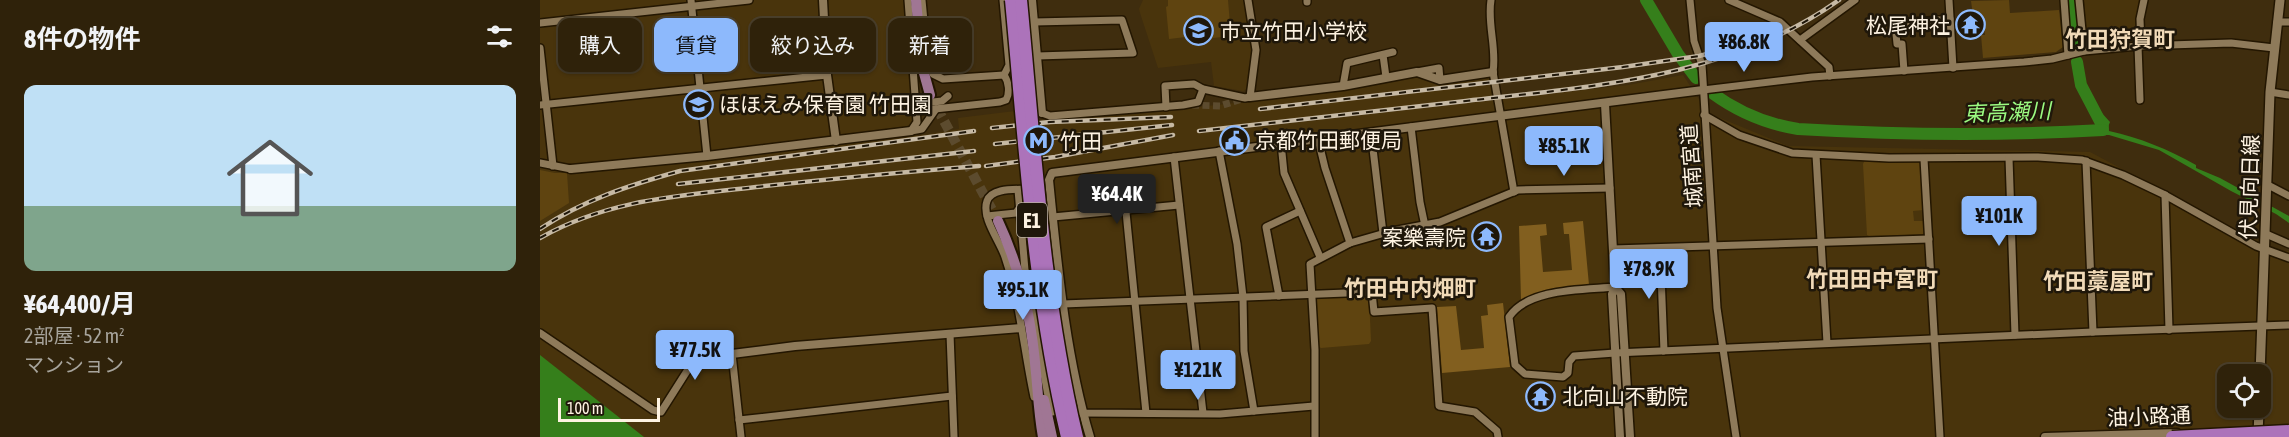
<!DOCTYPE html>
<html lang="ja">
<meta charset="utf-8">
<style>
:root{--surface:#2f220a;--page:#3b2f18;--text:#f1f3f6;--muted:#a7a49c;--line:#4a3f2b;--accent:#8db9fc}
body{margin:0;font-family:"Asap Condensed","Noto Sans JP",sans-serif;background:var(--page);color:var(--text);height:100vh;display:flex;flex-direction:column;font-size:22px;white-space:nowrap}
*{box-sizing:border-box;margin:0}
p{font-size:20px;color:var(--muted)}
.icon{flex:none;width:33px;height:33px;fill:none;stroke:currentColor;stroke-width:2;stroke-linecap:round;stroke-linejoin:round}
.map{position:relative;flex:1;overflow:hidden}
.panel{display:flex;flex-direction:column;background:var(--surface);width:540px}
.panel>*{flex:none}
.banner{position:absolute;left:18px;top:18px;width:570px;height:54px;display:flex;gap:12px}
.tools{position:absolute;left:1677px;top:364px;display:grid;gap:12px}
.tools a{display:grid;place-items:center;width:54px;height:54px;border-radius:12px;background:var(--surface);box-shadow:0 2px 4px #0004,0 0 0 2px var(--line);font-size:30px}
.scale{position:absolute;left:18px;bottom:15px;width:102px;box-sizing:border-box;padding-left:6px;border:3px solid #fef3e2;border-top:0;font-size:16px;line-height:21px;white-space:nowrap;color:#fef3e2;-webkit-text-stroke:4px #1f170a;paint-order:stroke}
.price{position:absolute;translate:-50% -51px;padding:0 14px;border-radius:6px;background:var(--accent);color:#111;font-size:20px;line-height:39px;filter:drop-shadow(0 2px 3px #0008)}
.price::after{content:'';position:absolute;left:50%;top:36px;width:18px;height:14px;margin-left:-9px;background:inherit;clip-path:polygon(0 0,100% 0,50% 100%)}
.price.on{background:#222;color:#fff}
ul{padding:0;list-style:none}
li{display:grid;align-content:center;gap:12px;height:318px;padding:0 24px}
li span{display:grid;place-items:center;height:186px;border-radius:12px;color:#555}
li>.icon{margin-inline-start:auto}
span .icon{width:108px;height:108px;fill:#fffc;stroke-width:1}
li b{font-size:26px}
h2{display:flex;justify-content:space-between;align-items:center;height:72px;padding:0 24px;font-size:26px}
.tag{padding:0 21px;border-radius:12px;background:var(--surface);box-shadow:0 2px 4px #0004,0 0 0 2px var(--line);font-size:21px;line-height:54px}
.tag.on{background:var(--accent);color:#111}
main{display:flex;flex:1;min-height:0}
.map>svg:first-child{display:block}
</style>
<main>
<section class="panel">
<h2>8件の物件<svg class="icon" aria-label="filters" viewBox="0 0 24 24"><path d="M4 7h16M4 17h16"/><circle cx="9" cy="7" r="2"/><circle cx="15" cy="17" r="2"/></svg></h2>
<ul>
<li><span style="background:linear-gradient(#bfe0f5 65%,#7fa58c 0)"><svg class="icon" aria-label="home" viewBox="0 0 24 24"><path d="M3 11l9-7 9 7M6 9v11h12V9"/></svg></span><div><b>¥64,400/月</b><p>2部屋 · 52 m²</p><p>マンション</p></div></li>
</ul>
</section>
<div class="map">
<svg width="1749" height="437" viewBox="0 0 1749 437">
<rect width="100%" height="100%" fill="#3f2d0e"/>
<g fill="#49340c" fill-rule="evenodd">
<path d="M0,0h365l10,134 3,2 41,-7 -1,-11 57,-7 1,11 95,-6 134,-14 176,-25 69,-1 2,22 -290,32 1,3 425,-48 55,-10 25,38 80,33 302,6 187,99h12v186h-1749zM1688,375h32v33h-32z"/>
<polygon points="603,0 707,0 713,47 710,87 703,91 674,86 671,62 618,68 601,16 599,9"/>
<polygon points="1544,0 1601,0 1597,14 1598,39 1550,43 1547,41"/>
</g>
<g fill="#5f4410">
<polygon points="628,0 688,0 691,36 647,41 646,37 629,39 626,7 628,6"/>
<polygon points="1469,0 1470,13 1519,10 1523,47 1516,52 1443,58 1441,35 1445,35 1443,15 1433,15 1431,1"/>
<polygon points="1325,160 1378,161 1382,165 1384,210 1373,211 1374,221 1385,221 1385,232 1383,234 1331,237 1327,235 1323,164"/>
<polygon points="0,170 15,173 27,173 29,203 0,221"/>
<polygon points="826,295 829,297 831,341 829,344 781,348 778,346 775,301 777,297"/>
</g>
<g fill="#825f1f">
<polygon points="1043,221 1049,285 1005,290 983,302 981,300 979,226 1006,224 1007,235 1000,236 1003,272 1032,270 1029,234 1024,234 1023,223"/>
<polygon points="963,303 970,367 902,373 897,307 916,306 921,350 944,348 941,316 948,315 947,305"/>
</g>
<g fill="#357f1b">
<path d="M1560,111l10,11 -2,5 1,4c31,7 59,18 87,34v3l24,10 69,38v7l-13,-9 -45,-23 -72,-41 -50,-15h-20l-3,-2 1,-4 12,-4 -6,-8z"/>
<polygon points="0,355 104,437 0,437"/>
</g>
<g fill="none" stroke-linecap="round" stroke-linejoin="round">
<g stroke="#357f1b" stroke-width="12">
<polyline points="1106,0 1138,54 1156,78"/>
<polyline points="1532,0 1536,46"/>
<polyline points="1537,62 1541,85 1563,127"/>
<path d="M1172,93c26,19 54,31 86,36 102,6 203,7 305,1"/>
</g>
<polyline stroke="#5c4b2e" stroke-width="7" stroke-dasharray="7 3.5" stroke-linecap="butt" points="652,105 680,106 705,98"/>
<polyline stroke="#5c4b2e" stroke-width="10" stroke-dasharray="10 5" stroke-linecap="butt" points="390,95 458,221"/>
<defs>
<g id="minor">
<polyline points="151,0 167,156"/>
<polyline points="368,0 377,122 371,131"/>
<polyline points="463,0 469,65 464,75"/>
<path d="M951,0c-4,24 6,48 2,72l21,120"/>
<polyline points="1150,0 1154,41 1162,65 1163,80 1177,308 1196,437"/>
<polyline points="1189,0 1240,22 1289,67 1290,76"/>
<polyline points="1409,0 1413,68"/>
<polyline points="1524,0 1528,55"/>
<polyline points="1539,0 1544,51"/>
<polyline points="767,2 767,0"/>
<polyline points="494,22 582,20 593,53 497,56"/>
<polyline points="1737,22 1749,22"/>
<polyline points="0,23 209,0"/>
<polyline points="1260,40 1315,0"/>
<polyline points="1598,46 1600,100"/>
<polyline points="1601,46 1600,19 1604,0"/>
<polyline points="0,48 13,166"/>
<polyline points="843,55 846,77"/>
<polyline points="1364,71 1362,44 1357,44 1355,24 1410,19"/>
<polyline points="877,72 899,68 900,80"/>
<polyline points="803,86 807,63 853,52"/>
<polyline points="1163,90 1272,77 1484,62 1512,59 1544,51 1598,46 1691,43 1734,48"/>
<polyline points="1730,92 1749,95"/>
<polyline points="375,104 402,101 408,96"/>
<polyline points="0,105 287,75"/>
<polyline points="626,107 625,86 654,84 663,89 705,98 710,97 716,50 708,0"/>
<path d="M376,111l84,-9 6,-2c4,-7 3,-18 -2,-25l-61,4 -10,-5 -6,-21 -5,-53"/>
<polyline points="502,113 510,116 643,105 658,102 663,89"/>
<polyline points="1164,115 1199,135 1252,153 1349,158 1498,157 1542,160 1583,175 1625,195 1716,246 1749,258"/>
<polyline points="871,127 880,202 885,226"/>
<polyline points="371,131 382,129 396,109"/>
<polyline points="831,132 843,233"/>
<polyline points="778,139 785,168 810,243"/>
<polyline points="741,143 744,173 780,257"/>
<polyline points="679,151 697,244 703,297 704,351 714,411"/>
<polyline points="1276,155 1287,343"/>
<polyline points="634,157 663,413"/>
<polyline points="1469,158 1475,335"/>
<polyline points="1384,159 1400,437"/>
<polyline points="1546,161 1553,332"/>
<polyline points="0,163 31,169"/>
<polyline points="1728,185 1749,196"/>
<path d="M489,189c-12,1 -37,-2 -42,12 -6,17 13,40 18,56 15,45 19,94 29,140"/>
<polyline points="478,190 485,270 511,412"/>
<polyline points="1625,195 1629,330"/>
<polyline points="586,212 606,413"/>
<polyline points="447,216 476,213 480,207"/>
<polyline points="513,217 639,205"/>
<polyline points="1726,234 1749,244"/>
<polyline points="1073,249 1389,239"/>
<polyline points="1120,249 1124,351"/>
<path d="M1075,287c-31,3 -87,1 -106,30l6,48 10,9 38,3 5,-4 1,-11 5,-6 41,-3 478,-21 196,-7"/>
<polyline points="739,296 726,227 760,211"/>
<polyline points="523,304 832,292 834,312 892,308 899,406 935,412 957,431 958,437"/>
<polyline points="0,333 113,410 121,412 154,360 192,354 201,437"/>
<polyline points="410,334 414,437"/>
<polyline points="511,412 537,410 543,413 680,414 774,406"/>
<polyline points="199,420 412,396"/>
<polyline points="775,437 775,350 770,264 810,243 852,231 900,222 978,190 1070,188"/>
</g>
<g id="tertiary">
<polyline points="283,0 287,75 296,141"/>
<polyline points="492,0 502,113"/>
<polyline points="710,97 803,86 877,72 900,80 953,72"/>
<polyline points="1065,104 1075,287 1072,294 1080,437"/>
<polyline points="31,169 167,156 371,131"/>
<polyline points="1075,287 1081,294 1090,437"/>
<polyline points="192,354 255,346 481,328"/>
<path d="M550,437c-23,-77 -31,-158 -39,-237l-2,-20 3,-7 651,-83"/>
<polyline points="1505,437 1637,433"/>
</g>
<g id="secondary">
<polyline points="1720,375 1730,92 1740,0"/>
<polyline points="1718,437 1719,408"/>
</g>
<g id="primary">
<polyline points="376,0 382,66 390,95"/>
<path d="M458,221c22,47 34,100 38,152 2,21 3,42 7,64"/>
<polyline points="504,400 512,437"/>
</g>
</defs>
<use href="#minor" stroke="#231601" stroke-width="10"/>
<use href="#tertiary" stroke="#231601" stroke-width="11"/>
<use href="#secondary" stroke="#231601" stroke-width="12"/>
<use href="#primary" stroke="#231601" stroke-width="14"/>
<use href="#minor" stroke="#8e7a5a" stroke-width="7"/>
<use href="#tertiary" stroke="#8e7a5a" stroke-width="8"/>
<use href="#secondary" stroke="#8e7a5a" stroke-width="9"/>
<use href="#primary" stroke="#a07694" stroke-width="10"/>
<defs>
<g id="rail">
<polyline points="720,109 1083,67 1159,56 1183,50"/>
<polyline points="452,128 510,122 631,117"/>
<path d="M659,131c89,-10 178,-20 267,-30 129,-15 264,-23 373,-101"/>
<polyline points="455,144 632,125"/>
<polyline points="446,166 515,157 633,135"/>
<polyline points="138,184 434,151"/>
<path d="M0,229c43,-29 90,-44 140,-58l294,-40"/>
<path d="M0,238c69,-39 140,-42 216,-51 74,-8 148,-15 223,-21"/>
</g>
</defs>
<use href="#rail" stroke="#c6b9a4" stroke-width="4.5"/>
<use href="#rail" stroke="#1f170a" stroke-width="2" stroke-dasharray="7" stroke-linecap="butt"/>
<defs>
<g id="motorway-bridge">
<path d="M471,0c14,146 22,294 56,437"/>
<path d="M481,0c14,146 22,294 56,437"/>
<polyline points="1632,437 1749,431"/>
</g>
</defs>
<use href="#motorway-bridge" stroke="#231601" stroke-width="15" stroke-linecap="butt"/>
<use href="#motorway-bridge" stroke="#ac73ba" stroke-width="12"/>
</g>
<defs>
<symbol id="temple-ring" viewBox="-11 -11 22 22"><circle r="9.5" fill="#1f170a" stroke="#8db9fc" stroke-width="1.5"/><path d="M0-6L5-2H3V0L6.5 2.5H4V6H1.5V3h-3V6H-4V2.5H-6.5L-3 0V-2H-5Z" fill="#8db9fc"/></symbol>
<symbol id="school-ring" viewBox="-11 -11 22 22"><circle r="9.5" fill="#1f170a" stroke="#8db9fc" stroke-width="1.5"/><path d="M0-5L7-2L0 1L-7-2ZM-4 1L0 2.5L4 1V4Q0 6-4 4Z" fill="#8db9fc"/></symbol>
<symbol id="civic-ring" viewBox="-11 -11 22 22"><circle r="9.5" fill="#1f170a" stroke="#8db9fc" stroke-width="1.5"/><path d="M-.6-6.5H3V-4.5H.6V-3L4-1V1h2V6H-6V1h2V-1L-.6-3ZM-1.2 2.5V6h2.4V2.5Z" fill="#8db9fc"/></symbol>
<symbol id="metro-ring" viewBox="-11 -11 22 22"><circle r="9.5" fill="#1f170a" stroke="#8db9fc" stroke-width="1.5"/><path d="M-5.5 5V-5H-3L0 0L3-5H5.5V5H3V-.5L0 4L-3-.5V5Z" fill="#8db9fc"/></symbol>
</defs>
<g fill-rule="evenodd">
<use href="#temple-ring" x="1414" y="8" width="33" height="33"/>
<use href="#school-ring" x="642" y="14" width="33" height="33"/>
<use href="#school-ring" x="142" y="88" width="33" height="33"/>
<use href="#civic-ring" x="678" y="124" width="33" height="33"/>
<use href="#metro-ring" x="482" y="124" width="33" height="33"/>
<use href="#temple-ring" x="930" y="220" width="33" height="33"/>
<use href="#temple-ring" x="984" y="380" width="33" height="33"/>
</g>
<g text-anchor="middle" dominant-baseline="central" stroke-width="5" stroke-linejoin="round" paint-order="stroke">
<rect fill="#1f170a" stroke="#bbb1a1" stroke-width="1.5" x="477" y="203" width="30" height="34" rx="4.5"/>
<g font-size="20" font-weight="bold" fill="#fef3e2">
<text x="492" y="220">E1</text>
</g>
<g font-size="21" fill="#fef3e2" stroke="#1f170a" text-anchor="start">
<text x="1410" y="25" text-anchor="end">松尾神社</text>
<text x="680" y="31">市立竹田小学校</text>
<text x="179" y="104">ほほえみ保育園 竹田園</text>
<text x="715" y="140">京都竹田郵便局</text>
<text x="520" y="141">竹田</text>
<text x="926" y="237" text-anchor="end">案樂壽院</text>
<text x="1022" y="396">北向山不動院</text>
</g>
<g font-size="21" fill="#fef3e2" stroke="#1f170a">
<text transform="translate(1151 166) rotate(-94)">城南宮道</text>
<text transform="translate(1709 187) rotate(-88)">伏見向日線</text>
<text transform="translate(1609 416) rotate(-2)">油小路通</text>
</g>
<g font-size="22" font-weight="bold" fill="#f1dab8" stroke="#1f170a">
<text x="1580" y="39">竹田狩賀町</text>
<text x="1332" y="279">竹田田中宮町</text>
<text x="1558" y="281">竹田藁屋町</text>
<text x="870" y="288">竹田中内畑町</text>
</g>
<g font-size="22" font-style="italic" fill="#9bfa81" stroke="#1f170a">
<text transform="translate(1467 112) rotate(-2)">東高瀬川</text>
</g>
</g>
</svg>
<div class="tools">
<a><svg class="icon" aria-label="locate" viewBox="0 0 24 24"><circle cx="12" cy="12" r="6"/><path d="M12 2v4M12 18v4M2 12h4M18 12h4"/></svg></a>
</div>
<div class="scale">100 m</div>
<b class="price" style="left:1204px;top:73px">¥86.8K</b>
<b class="price" style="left:1024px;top:177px">¥85.1K</b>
<b class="price on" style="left:577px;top:225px">¥64.4K</b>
<b class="price" style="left:1459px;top:247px">¥101K</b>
<b class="price" style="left:1109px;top:300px">¥78.9K</b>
<b class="price" style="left:483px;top:321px">¥95.1K</b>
<b class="price" style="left:155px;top:381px">¥77.5K</b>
<b class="price" style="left:658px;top:401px">¥121K</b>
<div class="banner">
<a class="tag">購入</a>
<a class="tag on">賃貸</a>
<a class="tag">絞り込み</a>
<a class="tag">新着</a>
</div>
</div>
</main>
